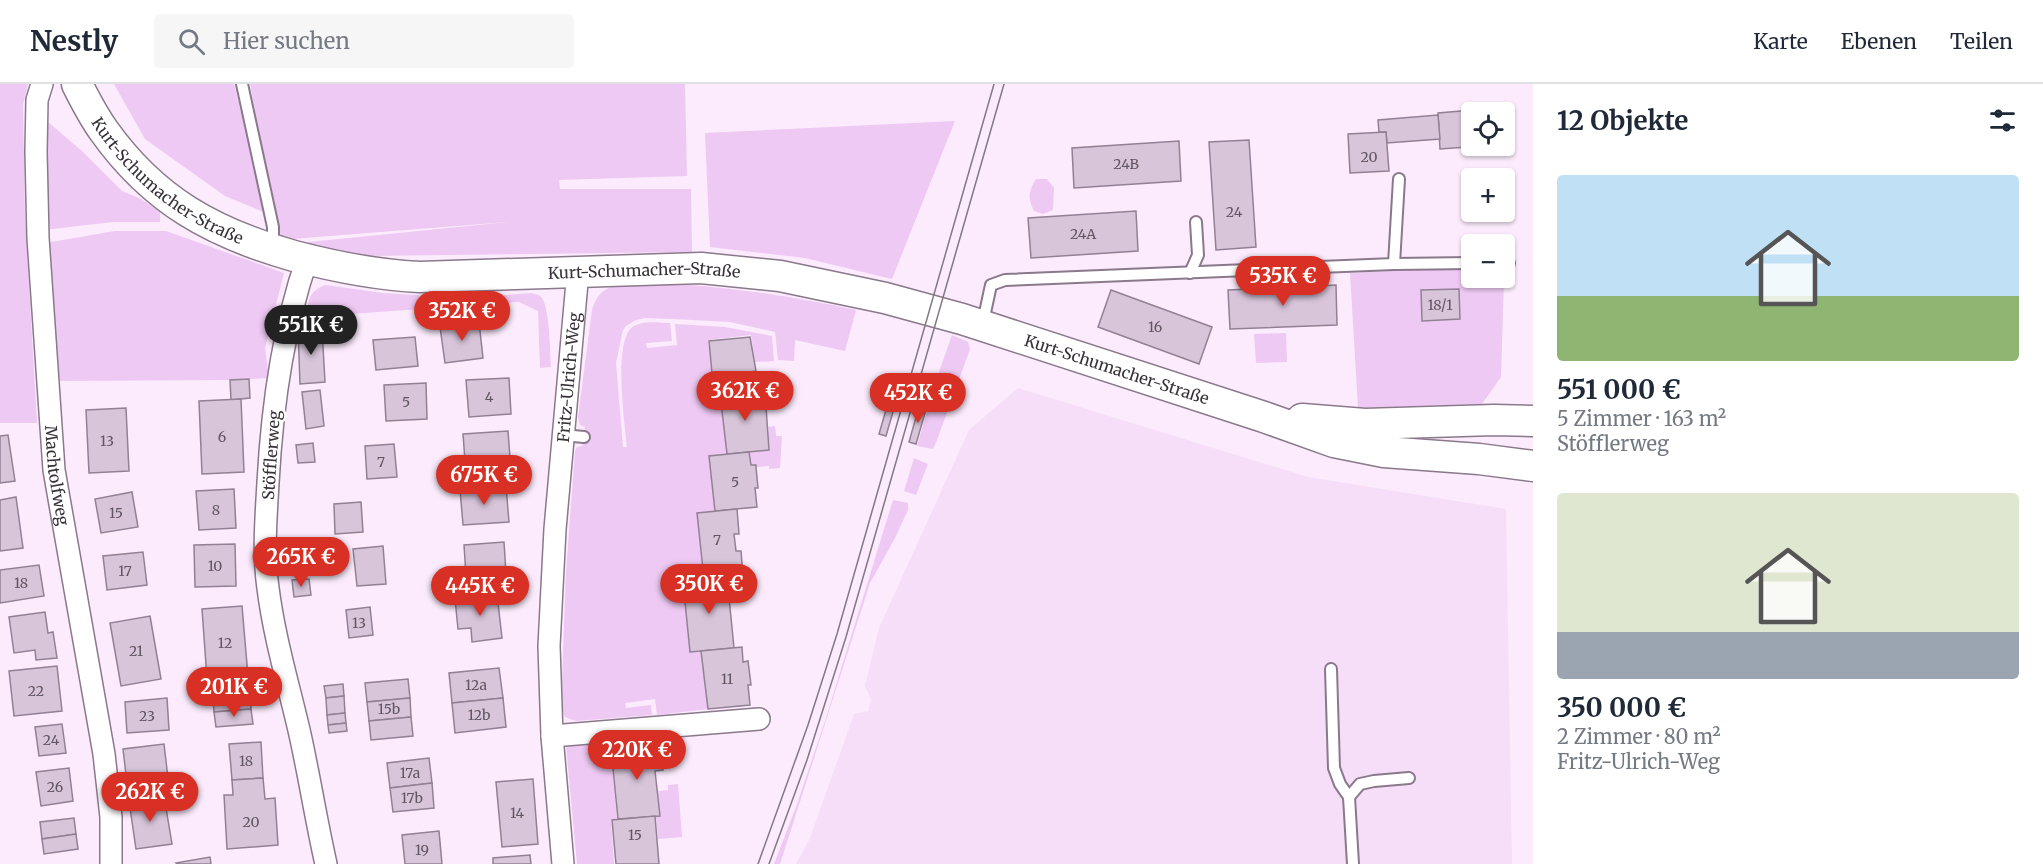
<!DOCTYPE html>
<html lang="de">
<meta charset="utf-8">
<style>
:root{--surface:#fff;--page:#f6f6f7;--text:#1f2937;--muted:#747a83;--line:#e0e1e3;--accent:#d93025}
body{margin:0;font-family:Merriweather,serif;background:var(--page);color:var(--text);height:100vh;display:flex;flex-direction:column;font-size:22px;white-space:nowrap}
*{box-sizing:border-box;margin:0}
p{font-size:20px;color:var(--muted)}
.icon{flex:none;width:33px;height:33px;fill:none;stroke:currentColor;stroke-width:2;stroke-linecap:round;stroke-linejoin:round}
.map{position:relative;flex:1;overflow:hidden}
.details{display:flex;flex-direction:column;background:var(--surface);width:510px}
.details>*{flex:none}
.fabs{position:absolute;left:1461px;top:18px;display:grid;gap:12px}
.fabs a{display:grid;place-items:center;width:54px;height:54px;border-radius:6px;background:var(--surface);box-shadow:0 2px 4px #0004;font-size:30px}
.price{position:absolute;translate:-50% -51px;padding:0 14px;border-radius:21px;background:var(--accent);color:#fff;font-size:20px;line-height:39px;filter:drop-shadow(0 2px 3px #0008)}
.price::after{content:'';position:absolute;left:50%;top:36px;width:18px;height:14px;margin-left:-9px;background:inherit;clip-path:polygon(0 0,100% 0,50% 100%)}
.price.on{background:#222;color:#fff}
ul{padding:0;list-style:none}
li{display:grid;align-content:center;gap:12px;height:318px;padding:0 24px}
li span{display:grid;place-items:center;height:186px;border-radius:6px;color:#555}
li>.icon{margin-inline-start:auto}
span .icon{width:108px;height:108px;fill:#fffc;stroke-width:1}
li b{font-size:26px}
h2{display:flex;justify-content:space-between;align-items:center;height:72px;padding:0 24px;font-size:26px}
header{display:flex;align-items:center;gap:36px;box-sizing:border-box;height:84px;padding:0 30px;background:var(--surface);border-bottom:2px solid var(--line)}
header strong{font-size:28px}
nav{display:flex;gap:33px;margin-inline-start:auto;font-size:21px}
.search{width:420px;height:54px;background:var(--page);display:flex;align-items:center;gap:15px;box-sizing:border-box;padding:0 21px;border-radius:6px;color:var(--muted);font-size:22px}
main{display:flex;flex:1;min-height:0}
.map>svg:first-child{display:block}
</style>
<header>
<strong>Nestly</strong>
<div class="search"><svg class="icon" aria-label="search" viewBox="0 0 24 24"><circle cx="10" cy="10" r="6"/><path d="M15 15l6 6"/></svg>Hier suchen</div>
<nav><a>Karte</a><a>Ebenen</a><a>Teilen</a></nav>
</header>
<main>
<div class="map">
<svg width="1533" height="780" viewBox="0 0 1533 780">
<rect width="100%" height="100%" fill="#fbebfc"/>
<polygon fill="#f6def9" points="1018,304 1308,393 1506,425 1512,780 796,780 810,754 854,630 868,627 871,616 865,602 879,544 969,346"/>
<g fill="#eec9f3">
<polygon points="0,0 28,0 23,21 25,131 37,339 0,339"/>
<polygon points="114,0 234,0 266,129 225,112 145,55"/>
<polygon points="250,0 685,0 687,92 559,96 560,105 691,105 692,168 365,172 299,159 508,138 279,156"/>
<polygon points="42,33 82,67 122,107 141,115 160,128 160,138 113,138 44,146"/>
<polygon points="955,37 892,195 805,174 710,163 705,49"/>
<path d="M1036,95h11l7,9 -1,22 -10,4 -9,-3c-7,-13 -5,-21 2,-32z"/>
<polygon points="115,147 166,147 284,189 265,264 269,294 230,296 56,297 45,159"/>
<polygon points="1471,183 1472,194 1504,194 1501,293 1482,320 1358,324 1350,189"/>
<path d="M645,198c71,3 141,13 211,28l-11,41 -50,-11 -1,21 -16,-1 -3,-28 -45,-10 -57,-3 -28,-1 -9,2 -10,6 -3,4 -7,33 7,84h4c-2,-21 -15,-110 7,-121 10,-6 25,-3 36,-3l2,18 -26,2 1,5 30,-3 -2,-21 50,3 47,9 2,25 -19,1 -4,-27 -43,5 6,55 6,-1 7,60 -18,3 6,54 -18,2 7,66 -21,3 7,70 11,-1 7,58 -51,6 -2,-16 -30,4 1,5 25,-3 1,10 -76,6 -11,-4 -4,-10 5,-135 9,-121 2,-4 5,-1 3,-19 -5,-2 -2,-8 14,-107c8,-28 28,-25 53,-28z"/>
<path d="M325,201l58,8 84,5 64,-5c0,0 8,2 9,3 10,7 10,58 11,71l-11,1 -2,-57 -19,-9 -197,14 -16,-4c4,-15 4,-21 19,-27z"/>
<polygon points="1286,249 1287,278 1256,279 1254,250"/>
<polygon points="952,251 968,258 970,265 937,356 933,365 917,362 939,288"/>
<polygon points="776,289 780,321 762,323 761,306 752,307 751,295 762,293 762,290"/>
<polygon points="775,342 776,352 782,352 780,384 769,385 769,382 756,383 755,381 751,381 749,368 769,366 767,348 769,347 768,343"/>
<polygon points="914,374 928,380 916,411 904,407"/>
<polygon points="893,416 908,419 908,426 895,454 870,499 780,780 774,780 796,723 826,634"/>
<polygon points="674,653 677,683 663,684 661,659 610,664 617,735 611,736 614,780 577,780 566,662"/>
<polygon points="678,700 682,753 658,755 656,732 660,731 658,707 668,706 668,701"/>
</g>
<g fill="#d8c5da" stroke="#928094" stroke-width="1.5">
<polygon points="1508,23 1511,59 1504,60 1504,28 1472,28 1472,62 1482,62 1440,65 1438,29"/>
<polygon points="1438,31 1440,55 1387,59 1386,48 1379,48 1378,36"/>
<polygon points="1386,48 1389,87 1350,89 1348,50"/>
<polygon points="1249,56 1256,163 1216,166 1209,58"/>
<polygon points="1179,57 1181,97 1074,104 1072,64"/>
<polygon points="1136,127 1138,167 1031,174 1028,134"/>
<polygon points="1336,201 1337,241 1230,245 1228,206"/>
<polygon points="1459,205 1460,235 1422,237 1421,206"/>
<polygon points="1111,206 1212,243 1199,280 1098,243"/>
<polygon points="479,238 483,274 445,279 440,243"/>
<polygon points="322,245 325,298 300,300 298,246"/>
<polygon points="415,253 418,282 376,286 373,256"/>
<polygon points="750,253 756,287 750,288 752,307 714,311 709,257"/>
<polygon points="509,294 511,330 469,333 466,296"/>
<polygon points="249,295 250,314 231,316 230,296"/>
<polygon points="426,299 427,335 386,337 384,301"/>
<polygon points="320,306 324,342 306,345 302,308"/>
<polygon points="761,306 762,323 766,323 769,366 727,370 720,310"/>
<polygon points="890,312 897,314 886,352 879,350"/>
<polygon points="241,315 244,388 202,390 199,317"/>
<polygon points="920,319 927,322 916,360 909,358"/>
<polygon points="126,324 129,387 89,389 86,326"/>
<polygon points="508,347 511,387 466,391 463,350"/>
<polygon points="8,351 15,397 0,399 0,352"/>
<polygon points="313,359 315,378 298,379 296,361"/>
<polygon points="394,360 397,393 367,395 365,362"/>
<polygon points="749,368 751,381 756,381 756,383 758,404 755,404 757,423 715,427 709,372"/>
<polygon points="506,402 509,438 463,441 460,405"/>
<polygon points="234,405 236,444 199,446 196,407"/>
<polygon points="132,408 138,443 101,449 95,415"/>
<polygon points="16,413 23,464 0,467 0,416"/>
<polygon points="361,418 363,448 335,450 334,420"/>
<polygon points="737,425 739,450 734,450 736,467 741,467 743,491 704,495 697,429"/>
<polygon points="504,458 506,490 466,492 464,461"/>
<polygon points="235,460 236,502 195,503 194,461"/>
<polygon points="383,462 386,500 357,502 353,465"/>
<polygon points="143,468 147,501 107,506 103,472"/>
<polygon points="39,481 44,512 0,519 0,486"/>
<polygon points="727,493 734,564 690,568 683,498"/>
<polygon points="309,495 311,511 294,513 292,496"/>
<polygon points="497,510 502,554 472,558 471,544 458,545 455,515"/>
<polygon points="242,522 248,592 207,595 202,525"/>
<polygon points="370,523 373,551 349,554 346,526"/>
<polygon points="45,528 48,549 53,548 57,574 36,576 35,566 14,569 9,533"/>
<polygon points="150,532 161,595 121,602 110,539"/>
<polygon points="742,563 743,578 748,577 751,601 748,601 750,621 708,625 701,567"/>
<polygon points="57,582 62,627 14,632 9,587"/>
<polygon points="499,584 503,614 452,619 449,589"/>
<polygon points="408,595 410,614 367,618 365,599"/>
<polygon points="343,600 344,612 326,614 324,602"/>
<polygon points="250,607 251,625 214,628 213,611"/>
<polygon points="344,612 345,629 327,631 326,614"/>
<polygon points="167,614 169,646 127,649 125,618"/>
<polygon points="410,614 411,633 369,637 367,618"/>
<polygon points="503,614 506,643 455,649 452,619"/>
<polygon points="251,625 253,640 216,643 214,628"/>
<polygon points="345,629 346,639 328,641 327,631"/>
<polygon points="411,633 413,652 371,656 369,637"/>
<polygon points="346,639 347,647 329,649 328,641"/>
<polygon points="62,640 66,669 39,672 35,643"/>
<polygon points="261,658 263,694 232,696 229,660"/>
<polygon points="164,660 168,694 127,699 123,665"/>
<polygon points="661,660 663,686 655,687 660,732 618,735 611,665"/>
<polygon points="429,674 432,699 390,704 387,679"/>
<polygon points="69,684 73,717 41,722 36,688"/>
<polygon points="263,694 265,715 275,714 278,761 227,765 224,711 233,711 232,696"/>
<polygon points="533,695 538,760 502,763 496,698"/>
<polygon points="432,699 434,724 393,728 390,704"/>
<polygon points="164,712 172,760 136,765 129,717"/>
<polygon points="655,732 659,780 616,780 612,736"/>
<polygon points="74,734 76,750 42,755 40,738"/>
<polygon points="439,747 442,780 405,780 402,751"/>
<polygon points="76,750 78,765 44,770 42,755"/>
<polygon points="530,771 531,780 493,780 493,774"/>
<polygon points="210,773 211,780 177,780 176,779"/>
</g>
<g fill="none" stroke-linecap="round" stroke-linejoin="round">
<defs>
<g id="lane">
<polyline points="242,0 273,143 273,164"/>
<polyline points="1504,179 1509,179"/>
<polyline points="1394,180 1399,95"/>
<polyline points="1190,189 1198,171 1196,138"/>
<polyline points="983,238 991,201 1005,196 1394,180 1472,179"/>
<polyline points="562,351 584,353"/>
<polyline points="1331,585 1334,684 1340,700 1349,713 1353,780"/>
<polyline points="1349,713 1360,700 1374,697 1409,694"/>
</g>
<g id="street">
<path id="s1" d="M42,0l-5,16 -1,52 2,86 16,232 50,284 7,63v47"/>
<path d="M307,175c-25,73 -35,148 -39,224 -2,34 -5,70 0,105 6,48 20,95 31,142 10,44 17,90 27,134"/>
<polyline points="552,652 759,635"/>
<path id="s2" d="M563,780l-11,-128 -3,-90 6,-117 23,-258"/>
</g>
<g id="secondary">
<path id="s3" d="M77,0c8,16 17,33 27,47 50,70 109,102 190,125 42,11 82,19 126,21l281,-9 79,8 105,22 77,21 302,98 70,25 50,10 95,7 54,7"/>
<polyline points="1302,335 1365,340 1494,336 1533,337"/>
</g>
</defs>
<use href="#lane" stroke="#8a788b" stroke-width="14"/>
<use href="#street" stroke="#8a788b" stroke-width="24"/>
<use href="#secondary" stroke="#8a788b" stroke-width="33"/>
<use href="#lane" stroke="#fff" stroke-width="10"/>
<use href="#street" stroke="#fff" stroke-width="21"/>
<use href="#secondary" stroke="#fff" stroke-width="30"/>
<g stroke="#827883" stroke-width="1.5">
<polyline points="758,780 808,641 837,550 994,0"/>
<polyline points="769,780 807,676 846,553 1004,0"/>
</g>
</g>
<g text-anchor="middle" dominant-baseline="central" stroke-width="5" stroke-linejoin="round" paint-order="stroke">
<g font-size="14" fill="#605661">
<text x="1369" y="73">20</text>
<text x="1126" y="80">24B</text>
<text x="1234" y="128">24</text>
<text x="1083" y="150">24A</text>
<text x="1440" y="221">18/1</text>
<text x="1155" y="243">16</text>
<text x="489" y="313">4</text>
<text x="406" y="318">5</text>
<text x="222" y="353">6</text>
<text x="107" y="357">13</text>
<text x="381" y="378">7</text>
<text x="735" y="398">5</text>
<text x="216" y="426">8</text>
<text x="116" y="429">15</text>
<text x="717" y="456">7</text>
<text x="215" y="482">10</text>
<text x="125" y="487">17</text>
<text x="21" y="499">18</text>
<text x="359" y="539">13</text>
<text x="225" y="559">12</text>
<text x="136" y="567">21</text>
<text x="727" y="595">11</text>
<text x="476" y="601">12a</text>
<text x="36" y="607">22</text>
<text x="389" y="625">15b</text>
<text x="479" y="631">12b</text>
<text x="147" y="632">23</text>
<text x="51" y="656">24</text>
<text x="246" y="677">18</text>
<text x="410" y="689">17a</text>
<text x="55" y="703">26</text>
<text x="412" y="714">17b</text>
<text x="517" y="729">14</text>
<text x="251" y="738">20</text>
<text x="635" y="751">15</text>
<text x="422" y="766">19</text>
</g>
<g font-size="16" fill="#383139" stroke="#fefefe">
<text stroke="none"><textPath href="#s3" startOffset="136">Kurt-Schumacher-Straße</textPath></text>
<text stroke="none"><textPath href="#s3" startOffset="639">Kurt-Schumacher-Straße</textPath></text>
<text stroke="none"><textPath href="#s3" startOffset="1125">Kurt-Schumacher-Straße</textPath></text>
<text stroke="none"><textPath href="#s2" startOffset="488">Fritz-Ulrich-Weg</textPath></text>
<text transform="translate(271 371) rotate(-86)">Stöfflerweg</text>
<text stroke="none"><textPath href="#s1" startOffset="393">Machtolfweg</textPath></text>
</g>
</g>
</svg>
<div class="fabs">
<a><svg class="icon" aria-label="locate" viewBox="0 0 24 24"><circle cx="12" cy="12" r="6"/><path d="M12 2v4M12 18v4M2 12h4M18 12h4"/></svg></a>
<a>+</a>
<a>−</a>
</div>
<b class="price" style="left:1283px;top:223px">535K €</b>
<b class="price" style="left:462px;top:258px">352K €</b>
<b class="price on" style="left:311px;top:272px">551K €</b>
<b class="price" style="left:745px;top:338px">362K €</b>
<b class="price" style="left:918px;top:340px">452K €</b>
<b class="price" style="left:484px;top:422px">675K €</b>
<b class="price" style="left:301px;top:504px">265K €</b>
<b class="price" style="left:709px;top:531px">350K €</b>
<b class="price" style="left:480px;top:533px">445K €</b>
<b class="price" style="left:234px;top:634px">201K €</b>
<b class="price" style="left:637px;top:697px">220K €</b>
<b class="price" style="left:150px;top:739px">262K €</b>
</div>
<section class="details">
<h2>12 Objekte<svg class="icon" aria-label="filters" viewBox="0 0 24 24"><path d="M4 7h16M4 17h16"/><circle cx="9" cy="7" r="2"/><circle cx="15" cy="17" r="2"/></svg></h2>
<ul>
<li><span style="background:linear-gradient(#bfe0f5 65%,#8fb573 0)"><svg class="icon" aria-label="home" viewBox="0 0 24 24"><path d="M3 11l9-7 9 7M6 9v11h12V9"/></svg></span><div><b>551 000 €</b><p>5 Zimmer · 163 m²</p><p>Stöfflerweg</p></div></li>
<li><span style="background:linear-gradient(#dfe7d0 75%,#9aa5b1 0)"><svg class="icon" aria-label="home" viewBox="0 0 24 24"><path d="M3 11l9-7 9 7M6 9v11h12V9"/></svg></span><div><b>350 000 €</b><p>2 Zimmer · 80 m²</p><p>Fritz-Ulrich-Weg</p></div></li>
</ul>
</section>
</main>
